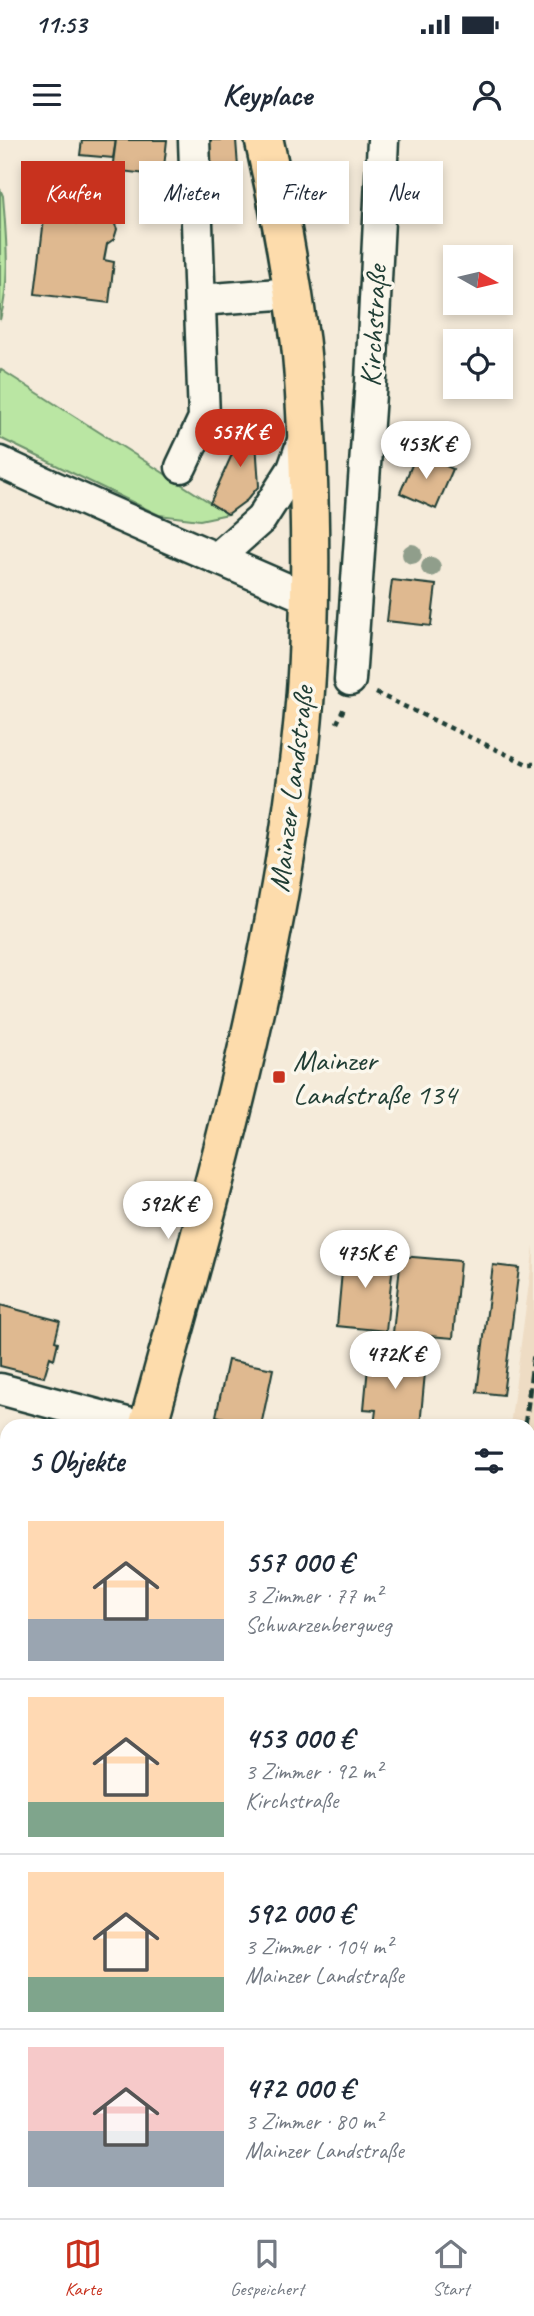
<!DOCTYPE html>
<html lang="de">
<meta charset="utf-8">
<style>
:root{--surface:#fff;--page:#f6f6f7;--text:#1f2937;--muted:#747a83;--line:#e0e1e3;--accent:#c8321e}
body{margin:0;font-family:Caveat,sans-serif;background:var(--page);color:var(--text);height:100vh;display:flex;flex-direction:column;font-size:26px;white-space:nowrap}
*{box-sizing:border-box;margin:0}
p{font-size:23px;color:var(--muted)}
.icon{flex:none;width:38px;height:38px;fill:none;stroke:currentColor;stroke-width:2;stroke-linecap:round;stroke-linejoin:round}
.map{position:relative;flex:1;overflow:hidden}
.details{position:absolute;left:0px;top:1279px;width:536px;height:800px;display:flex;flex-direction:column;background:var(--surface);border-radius:21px 21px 0 0;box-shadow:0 4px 10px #0003}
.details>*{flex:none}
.hud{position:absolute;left:21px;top:21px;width:494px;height:63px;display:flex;gap:14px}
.needle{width:46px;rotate:98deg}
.tools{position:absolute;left:443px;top:105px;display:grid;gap:14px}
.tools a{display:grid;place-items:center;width:70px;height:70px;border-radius:0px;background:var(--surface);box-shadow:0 4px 10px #0003;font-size:35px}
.price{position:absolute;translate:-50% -60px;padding:0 16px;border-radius:24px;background:#fff;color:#222;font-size:23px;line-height:46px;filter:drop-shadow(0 2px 4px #0008)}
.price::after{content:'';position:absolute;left:50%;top:42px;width:21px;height:16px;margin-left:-10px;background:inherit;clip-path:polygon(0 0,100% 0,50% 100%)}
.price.current{background:var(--accent);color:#fff}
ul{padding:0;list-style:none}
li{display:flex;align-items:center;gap:21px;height:175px;padding:0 28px}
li+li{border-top:2px solid var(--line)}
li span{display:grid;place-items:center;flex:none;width:196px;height:140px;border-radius:0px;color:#555}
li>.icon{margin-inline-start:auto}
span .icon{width:84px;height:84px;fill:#fffc;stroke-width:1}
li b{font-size:30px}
h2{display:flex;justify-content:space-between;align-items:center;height:84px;padding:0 28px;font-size:30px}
.tag{padding:0 24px;border-radius:0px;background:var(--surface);box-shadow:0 4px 10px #0003;font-size:24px;line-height:63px}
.tag.current{background:var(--accent);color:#fff}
.status{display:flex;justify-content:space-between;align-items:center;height:49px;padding:0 35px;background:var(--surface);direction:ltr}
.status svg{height:19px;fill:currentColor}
header{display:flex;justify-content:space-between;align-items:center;height:91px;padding:0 28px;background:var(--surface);font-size:32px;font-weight:700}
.tabs{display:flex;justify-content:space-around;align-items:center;height:98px;border-top:2px solid var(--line);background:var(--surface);font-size:19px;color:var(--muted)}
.tabs a{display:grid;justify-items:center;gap:4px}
.tabs .current{color:var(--accent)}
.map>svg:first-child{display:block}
</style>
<div class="status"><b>11:53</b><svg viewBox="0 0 49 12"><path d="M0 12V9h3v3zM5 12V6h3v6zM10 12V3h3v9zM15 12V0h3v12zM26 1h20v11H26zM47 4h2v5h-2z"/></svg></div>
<header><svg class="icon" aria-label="menu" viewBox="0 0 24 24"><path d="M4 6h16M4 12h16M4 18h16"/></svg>Keyplace<svg class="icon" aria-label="person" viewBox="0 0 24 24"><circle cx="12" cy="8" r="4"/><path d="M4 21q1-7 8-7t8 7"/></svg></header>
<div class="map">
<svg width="534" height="2078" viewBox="0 0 534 2078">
<rect width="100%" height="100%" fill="#f5ebda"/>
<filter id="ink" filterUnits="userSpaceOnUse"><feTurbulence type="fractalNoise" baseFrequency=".0143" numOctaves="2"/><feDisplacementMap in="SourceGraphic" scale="14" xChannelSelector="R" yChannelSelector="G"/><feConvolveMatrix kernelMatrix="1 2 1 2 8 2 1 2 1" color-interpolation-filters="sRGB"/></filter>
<g filter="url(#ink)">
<polygon fill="#eedcc4" points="534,1106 534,1434 529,1470 528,1286 510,1286"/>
<g fill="#bae6a3" stroke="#6c926c" stroke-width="2">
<path d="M0,49l3,7c3,42 8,83 -3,124z"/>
<polygon points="0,229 228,374 200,380 159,375 0,298"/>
<polygon points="534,1434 534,1995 529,2004 528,1470"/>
<polygon points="80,2072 327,2072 326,2078 78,2078"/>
</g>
<g fill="#dfb990" stroke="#1f3d34" stroke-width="2">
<polygon points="82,0 116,0 113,18 80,15"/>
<polygon points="116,0 167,0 163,36 112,30"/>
<polygon points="208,0 236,0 240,55 212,57"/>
<polygon points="103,76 113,80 117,89 114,99 107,104 104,120 114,122 109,163 35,154 44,79 91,85 95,78"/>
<polygon points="254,273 259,346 247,360 228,374 210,363 238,301 237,274"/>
<polygon points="417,313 453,329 436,369 400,353"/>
<polygon points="392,440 436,445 431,486 387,481"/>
<polygon points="344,1110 394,1114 386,1191 337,1186"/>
<polygon points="401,1116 460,1121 453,1198 393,1193"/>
<polygon points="493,1125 519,1128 503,1255 477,1252"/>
<polygon points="0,1165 60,1181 55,1201 58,1202 54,1219 50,1217 44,1237 0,1226"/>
<polygon points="369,1216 426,1222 420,1286 374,1286 376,1270 364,1269"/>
<polygon points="228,1220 273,1229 261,1286 216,1276"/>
</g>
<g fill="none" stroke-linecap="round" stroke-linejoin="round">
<defs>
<g id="minor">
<polyline points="200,160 292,153"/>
<path d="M0,322c102,48 206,91 310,137"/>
<polyline points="181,327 204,278 194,0"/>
<polyline points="217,418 261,379 293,329 304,298"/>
<polyline points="350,540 371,240 383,0"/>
<polyline points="0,1249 138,1286"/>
<polyline points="0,1617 7,1619"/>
</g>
<g id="major">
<path d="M148,1286c63,-231 132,-465 155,-705 8,-85 8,-171 5,-256 -2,-41 -3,-83 -8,-125 -9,-67 -21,-134 -36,-200"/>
<polyline points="0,1669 7,1653"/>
</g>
</defs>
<use href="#minor" stroke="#1f3d34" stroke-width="35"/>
<use href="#major" stroke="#1f3d34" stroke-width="42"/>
<g stroke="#1f3d34" stroke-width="4.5" stroke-dasharray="5 5" stroke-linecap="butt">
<polyline points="376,553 527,624 534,624"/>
<polyline points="337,583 345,566"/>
<polyline points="528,1746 534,1702"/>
<polyline points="528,2047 534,2040"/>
<polyline points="59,2078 62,2072"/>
<polyline points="269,2078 270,2072"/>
<polyline points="414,2078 417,2072"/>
<polyline points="506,2078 511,2072"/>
</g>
<use href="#minor" stroke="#fbf7ec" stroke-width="30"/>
<use href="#major" stroke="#fddcac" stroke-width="37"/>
<g stroke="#1f3d34" stroke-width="5" stroke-dasharray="10 5" stroke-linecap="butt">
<polyline points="525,1286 534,1214"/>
<polyline points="528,1386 534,1354"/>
<polyline points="367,2078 369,2072"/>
<polyline points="387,2078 388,2072"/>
</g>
</g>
<g fill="#909e8b">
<circle cx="412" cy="414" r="10"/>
<circle cx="431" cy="427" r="10"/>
</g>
</g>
<rect fill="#c8321e" stroke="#fbf7ec" stroke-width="2.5" x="272" y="930" width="14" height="14" rx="3.5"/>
<g text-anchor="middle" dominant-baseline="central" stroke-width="7" stroke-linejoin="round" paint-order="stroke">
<g font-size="30" fill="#1f3d34" stroke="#fbf7ec">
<text transform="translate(373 186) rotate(-87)">Kirchstraße</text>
<text transform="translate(291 649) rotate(-83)">Mainzer Landstraße</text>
</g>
<g font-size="30" fill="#1f3d34" stroke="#fbf7ec" text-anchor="start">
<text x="293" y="920">Mainzer<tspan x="293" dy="34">Landstraße 134</tspan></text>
</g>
</g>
</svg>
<div class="tools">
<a><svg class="needle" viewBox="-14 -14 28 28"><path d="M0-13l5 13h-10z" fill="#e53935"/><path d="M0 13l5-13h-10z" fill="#747a83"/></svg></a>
<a><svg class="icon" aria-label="locate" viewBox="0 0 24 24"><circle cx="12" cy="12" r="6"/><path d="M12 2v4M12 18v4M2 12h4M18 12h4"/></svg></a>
</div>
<b class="price current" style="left:240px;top:329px">557K €</b>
<b class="price" style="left:426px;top:341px">453K €</b>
<b class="price" style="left:168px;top:1101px">592K €</b>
<b class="price" style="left:365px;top:1150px">475K €</b>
<b class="price" style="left:395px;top:1251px">472K €</b>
<div class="hud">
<a class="tag current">Kaufen</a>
<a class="tag">Mieten</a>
<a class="tag">Filter</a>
<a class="tag">Neu</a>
</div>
<section class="details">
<h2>5 Objekte<svg class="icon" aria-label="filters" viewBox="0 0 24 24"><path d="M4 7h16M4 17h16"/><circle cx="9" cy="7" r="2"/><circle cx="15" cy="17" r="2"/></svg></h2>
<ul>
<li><span style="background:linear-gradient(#ffd9b3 70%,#9aa5b1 0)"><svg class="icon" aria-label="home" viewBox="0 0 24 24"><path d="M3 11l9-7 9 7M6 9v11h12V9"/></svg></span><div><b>557 000 €</b><p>3 Zimmer · 77 m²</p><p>Schwarzenbergweg</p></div></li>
<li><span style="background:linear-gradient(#ffd9b3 75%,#7fa58c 0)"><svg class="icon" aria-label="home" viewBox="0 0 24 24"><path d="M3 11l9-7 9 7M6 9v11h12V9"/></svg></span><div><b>453 000 €</b><p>3 Zimmer · 92 m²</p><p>Kirchstraße</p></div></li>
<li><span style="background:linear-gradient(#ffd9b3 75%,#7fa58c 0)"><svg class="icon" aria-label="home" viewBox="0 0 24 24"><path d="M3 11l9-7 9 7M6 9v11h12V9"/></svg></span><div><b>592 000 €</b><p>3 Zimmer · 104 m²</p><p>Mainzer Landstraße</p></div></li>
<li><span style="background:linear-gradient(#f6c9c9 60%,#9aa5b1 0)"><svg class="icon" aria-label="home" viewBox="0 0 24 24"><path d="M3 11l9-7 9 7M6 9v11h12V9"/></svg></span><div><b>472 000 €</b><p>3 Zimmer · 80 m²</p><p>Mainzer Landstraße</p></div></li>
</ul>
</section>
</div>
<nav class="tabs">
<a class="current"><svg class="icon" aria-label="map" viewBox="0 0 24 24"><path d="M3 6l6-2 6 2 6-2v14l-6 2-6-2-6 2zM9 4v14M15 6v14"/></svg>Karte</a>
<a><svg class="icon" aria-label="saved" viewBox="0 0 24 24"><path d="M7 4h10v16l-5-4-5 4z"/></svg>Gespeichert</a>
<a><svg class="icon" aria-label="home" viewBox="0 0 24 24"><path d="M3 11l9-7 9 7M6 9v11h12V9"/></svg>Start</a>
</nav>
